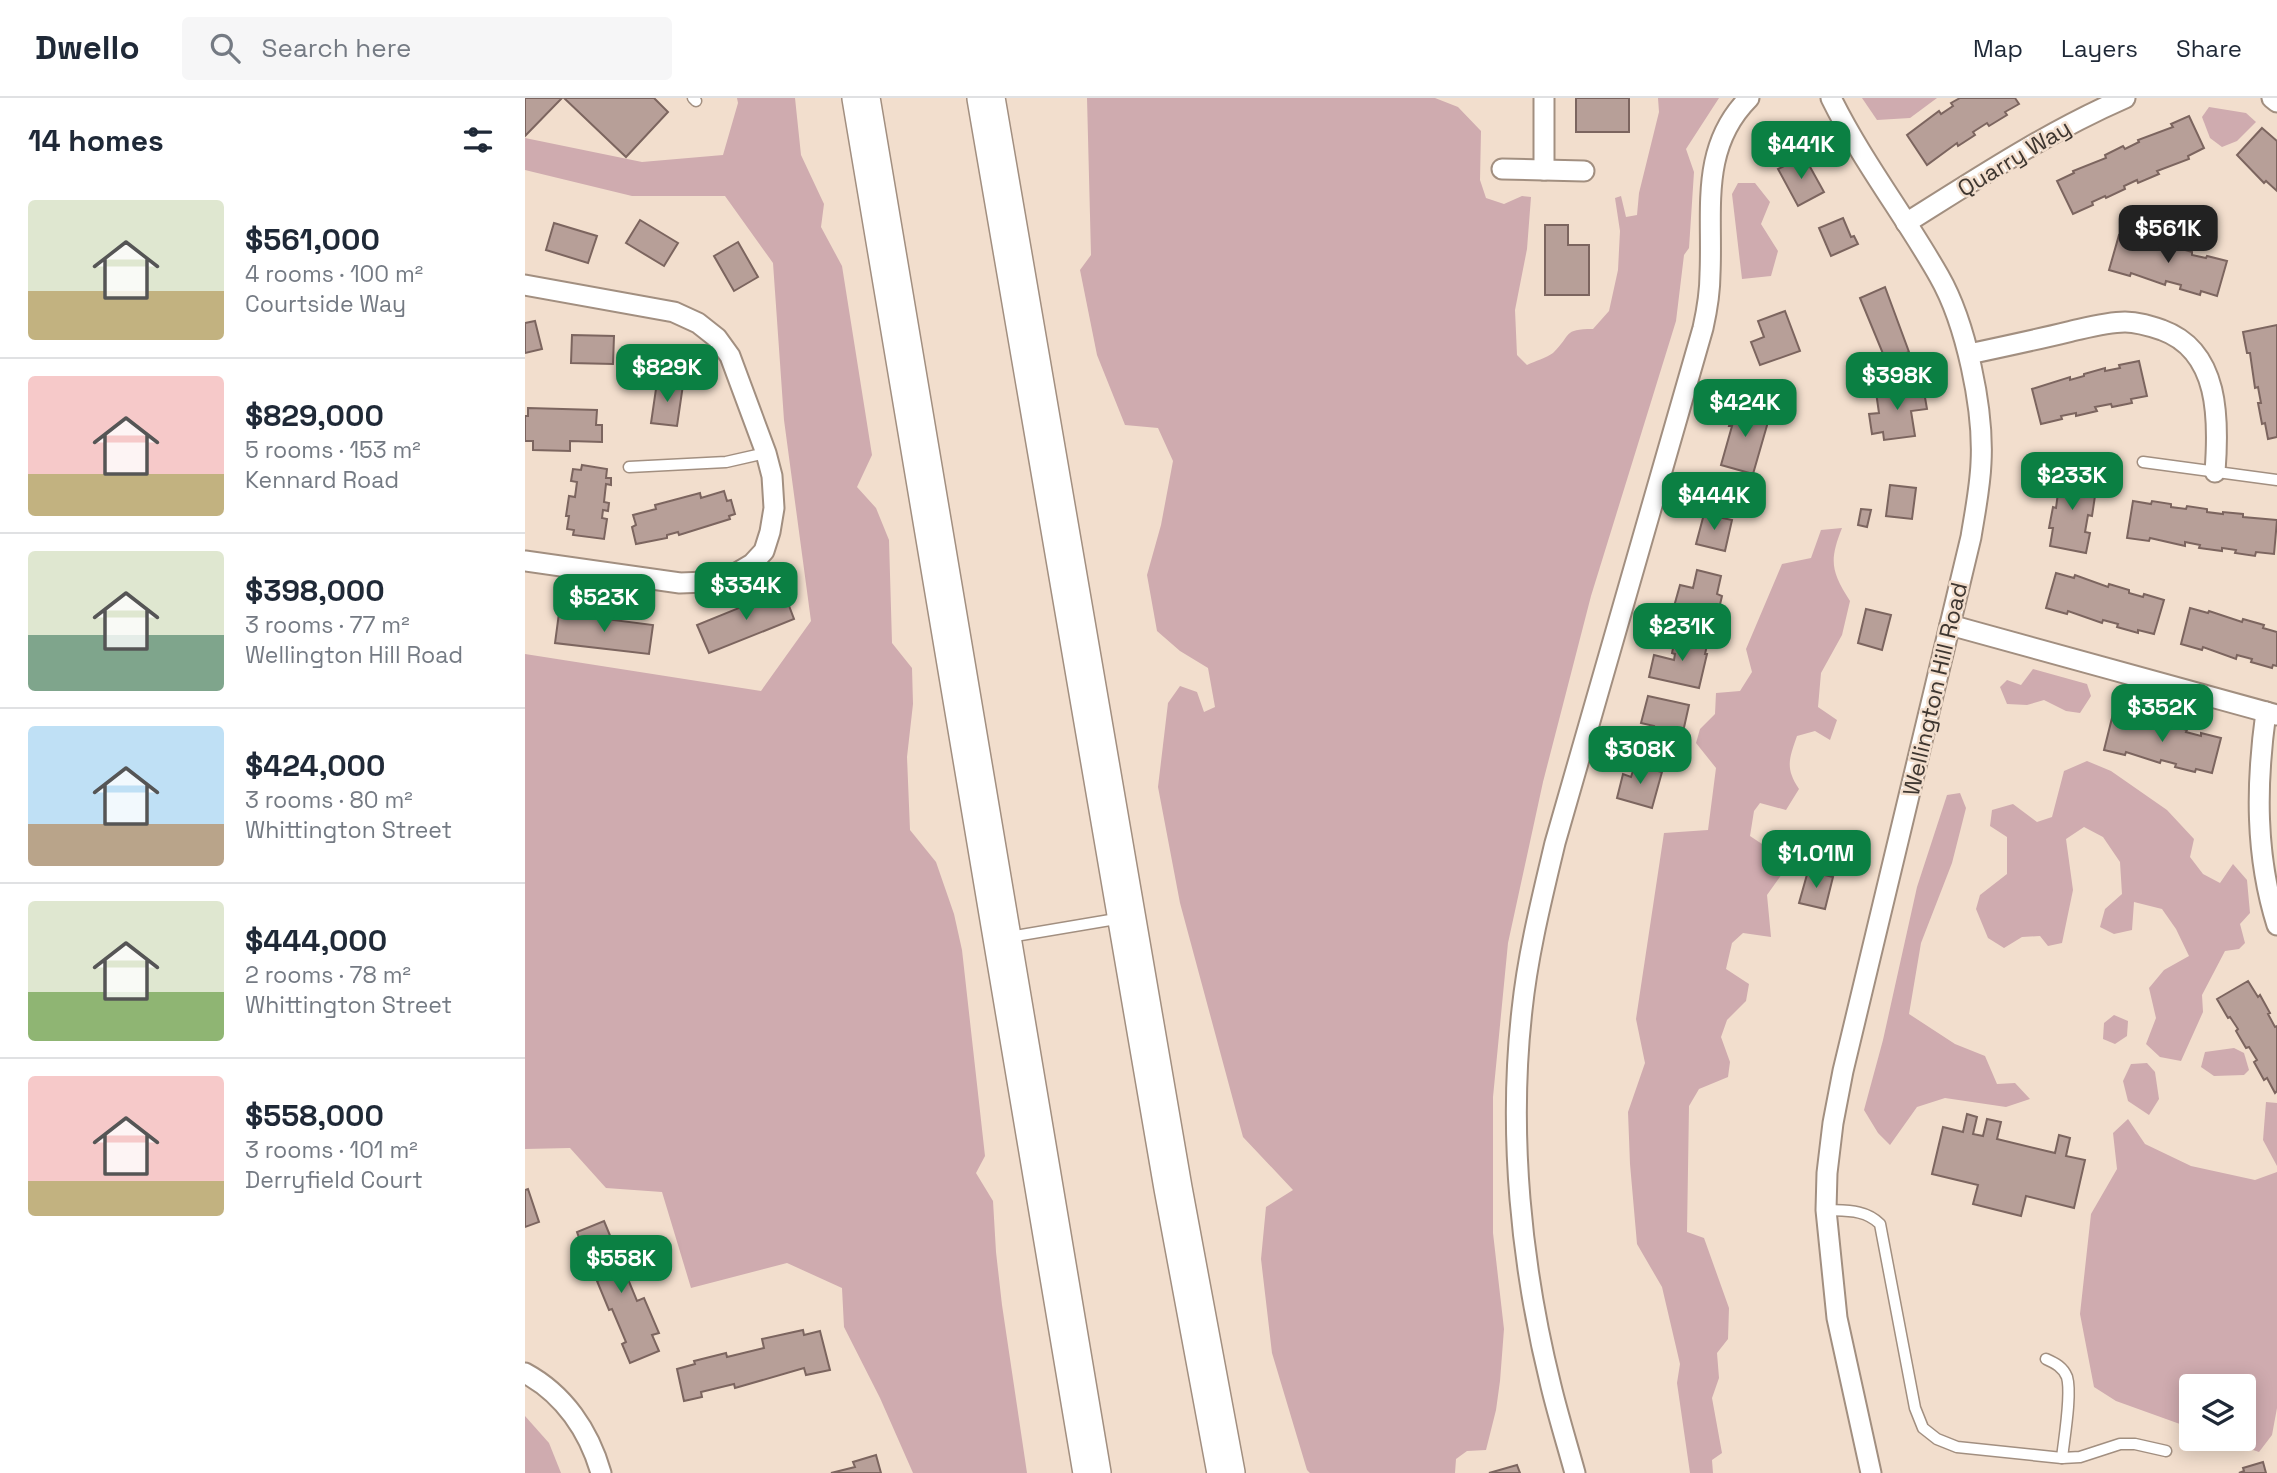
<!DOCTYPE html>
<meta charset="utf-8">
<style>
:root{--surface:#fff;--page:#f6f6f7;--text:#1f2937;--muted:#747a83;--line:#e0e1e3;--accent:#0b8043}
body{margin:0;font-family:"Space Grotesk",sans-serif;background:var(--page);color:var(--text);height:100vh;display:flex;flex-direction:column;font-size:26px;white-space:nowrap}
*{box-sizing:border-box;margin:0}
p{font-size:23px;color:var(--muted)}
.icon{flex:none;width:38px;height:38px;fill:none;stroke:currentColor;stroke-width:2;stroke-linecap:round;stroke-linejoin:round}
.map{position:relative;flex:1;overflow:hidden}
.drawer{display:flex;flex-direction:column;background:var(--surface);width:525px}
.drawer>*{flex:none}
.buttons{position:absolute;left:1654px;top:1276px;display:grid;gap:14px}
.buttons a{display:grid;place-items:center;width:77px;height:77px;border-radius:7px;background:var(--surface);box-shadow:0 4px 18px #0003;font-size:35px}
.price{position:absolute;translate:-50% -60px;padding:0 16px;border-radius:14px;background:var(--accent);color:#fff;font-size:23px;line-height:46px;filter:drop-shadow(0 2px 4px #0008)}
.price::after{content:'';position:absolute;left:50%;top:42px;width:21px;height:16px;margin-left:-10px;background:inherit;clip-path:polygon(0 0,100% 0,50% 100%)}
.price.selected{background:#222;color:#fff}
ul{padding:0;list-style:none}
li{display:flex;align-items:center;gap:21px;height:175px;padding:0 28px}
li+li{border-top:2px solid var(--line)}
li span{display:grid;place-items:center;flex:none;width:196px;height:140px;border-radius:7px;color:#555}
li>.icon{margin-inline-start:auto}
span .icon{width:84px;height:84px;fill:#fffc;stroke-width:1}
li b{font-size:30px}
h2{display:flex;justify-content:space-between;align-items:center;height:84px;padding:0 28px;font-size:30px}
header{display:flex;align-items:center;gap:42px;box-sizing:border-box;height:98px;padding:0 35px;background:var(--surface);border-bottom:2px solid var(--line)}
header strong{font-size:33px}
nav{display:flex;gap:38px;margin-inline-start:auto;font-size:24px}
.search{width:490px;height:63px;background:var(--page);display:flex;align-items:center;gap:18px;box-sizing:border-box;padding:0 24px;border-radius:7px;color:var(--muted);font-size:26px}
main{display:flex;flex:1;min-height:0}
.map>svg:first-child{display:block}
</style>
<header>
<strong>Dwello</strong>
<div class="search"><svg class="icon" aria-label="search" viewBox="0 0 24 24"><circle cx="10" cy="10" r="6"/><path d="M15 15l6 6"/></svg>Search here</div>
<nav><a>Map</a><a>Layers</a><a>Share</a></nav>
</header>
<main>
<section class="drawer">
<h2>14 homes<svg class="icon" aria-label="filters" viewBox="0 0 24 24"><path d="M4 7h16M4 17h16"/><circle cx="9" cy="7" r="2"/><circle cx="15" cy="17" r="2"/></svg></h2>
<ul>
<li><span style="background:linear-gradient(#dfe7d0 65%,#c2b280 0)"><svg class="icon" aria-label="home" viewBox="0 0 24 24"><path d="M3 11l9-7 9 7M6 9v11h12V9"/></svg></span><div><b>$561,000</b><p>4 rooms · 100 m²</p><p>Courtside Way</p></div></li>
<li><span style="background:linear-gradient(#f6c9c9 70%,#c2b280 0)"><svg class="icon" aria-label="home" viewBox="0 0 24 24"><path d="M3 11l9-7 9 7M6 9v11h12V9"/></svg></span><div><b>$829,000</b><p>5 rooms · 153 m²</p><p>Kennard Road</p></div></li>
<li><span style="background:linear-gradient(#dfe7d0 60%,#7fa58c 0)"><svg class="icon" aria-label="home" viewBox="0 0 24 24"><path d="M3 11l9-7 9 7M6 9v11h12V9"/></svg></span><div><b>$398,000</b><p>3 rooms · 77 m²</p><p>Wellington Hill Road</p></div></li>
<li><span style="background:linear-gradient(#bfe0f5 70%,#b9a48a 0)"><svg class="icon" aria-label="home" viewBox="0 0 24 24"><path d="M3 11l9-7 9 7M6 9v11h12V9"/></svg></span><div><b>$424,000</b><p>3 rooms · 80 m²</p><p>Whittington Street</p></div></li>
<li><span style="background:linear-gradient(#dfe7d0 65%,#8fb573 0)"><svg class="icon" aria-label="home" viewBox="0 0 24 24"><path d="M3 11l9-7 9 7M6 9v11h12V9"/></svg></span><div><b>$444,000</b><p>2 rooms · 78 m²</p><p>Whittington Street</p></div></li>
<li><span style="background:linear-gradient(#f6c9c9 75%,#c2b280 0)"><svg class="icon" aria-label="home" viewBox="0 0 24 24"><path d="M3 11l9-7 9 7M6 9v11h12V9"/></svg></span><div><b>$558,000</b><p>3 rooms · 101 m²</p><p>Derryfield Court</p></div></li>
</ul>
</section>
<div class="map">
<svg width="1752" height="1375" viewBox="0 0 1752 1375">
<rect width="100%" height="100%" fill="#f2decd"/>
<g fill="#cfabaf">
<polygon points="212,0 270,0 276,57 299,106 296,129 317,168 347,357 332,389 351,410 364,442 367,545 387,570 388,606 382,659 385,732 411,764 429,816 437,852 460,1058 451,1075 468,1103 471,1154 477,1207 502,1375 388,1375 355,1300 319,1229 317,1190 262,1165 166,1190 137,1094 81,1090 45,1050 0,1051 0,556 236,593 286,523 259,322 248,165 200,98 107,98 0,72 0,40 117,64 198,57 213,5"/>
<path d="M562,0h348l23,9 23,24 -1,49 6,18 18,6 18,-8 9,1 -4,52 -12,61 2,45 10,10c8,-4 19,-7 26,-12 19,-18 9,-24 40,-24l16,-18 9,-41 2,-39 -5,-33 6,-2 5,21 11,-2 2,-22 20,-81 -1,-14h61l-33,51 8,23 -5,76 -5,7 -8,66 -85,275 -48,186 -35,161 -15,154v136l11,96 -4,52 -4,29 -10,40 -19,1 -11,8 -1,14h-145l-3,-3 -35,-117 -11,-94 5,-52 27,-17 -50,-53 -63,-234 -22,-116 10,-84 12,-17 17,6 7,20 11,-5 -7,-39 -28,-17 -23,-20 -10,-56 14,-50 12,-64 -15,-33 -33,-3 -28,-70 -17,-85 11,-15z"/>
<polygon points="1337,0 1412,0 1385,20 1352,22"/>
<polygon points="1684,9 1721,15 1731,24 1712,43 1697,49 1685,40 1677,19"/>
<polygon points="1213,85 1230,85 1245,104 1236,126 1253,153 1246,178 1217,181 1207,96"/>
<path d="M1317,430c-13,33 -11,43 8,73l-8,34 -21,38 -3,34 19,13 -7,20 -15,-9 -18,5c-8,23 -12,32 2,53l-13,21 -26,-7 -6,8 -4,25 21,14 11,24 -15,21 4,42 -28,-4 -11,10 -6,26 23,15 -3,17 -19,19 -6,17 9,25 -2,15 -29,12 -10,17 -2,126 17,6 25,70 -1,31 -11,14 2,25 -7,20 10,55 -10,7 1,13h-23l-13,-90 3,-19 -18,-77 -25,-43 -7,-80 -2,-52 17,-49 -9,-44 28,-186 44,-3 8,-62 -20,-25 4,-14 15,-15 1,-21 24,-2 12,-19 -6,-23 36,-85 29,-6 10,-28z"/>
<polygon points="1508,571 1562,586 1566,598 1555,615 1541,613 1519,602 1502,607 1482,606 1475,589 1482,582 1496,587"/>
<polygon points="1562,663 1586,673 1642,712 1669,741 1665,759 1678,776 1695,785 1708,766 1722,782 1725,815 1715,826 1720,845 1714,851 1700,853 1677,897 1678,914 1656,963 1635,959 1621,946 1631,920 1624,890 1639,872 1664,858 1651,831 1637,811 1609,804 1607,832 1589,836 1575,829 1580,811 1597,796 1595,764 1578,739 1559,729 1541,741 1548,792 1537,845 1523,848 1515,838 1497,839 1479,850 1463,840 1451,811 1455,797 1482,776 1482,739 1465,728 1467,712 1488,706 1512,724 1527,719 1539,673"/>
<polygon points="1435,695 1441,710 1427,765 1396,845 1384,916 1430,946 1460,958 1472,986 1490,985 1505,1001 1481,1009 1420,1000 1392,1009 1365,1047 1353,1035 1339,1012 1358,942 1392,789 1422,697"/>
<polygon points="1589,917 1603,923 1602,938 1590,946 1578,941 1579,925"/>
<polygon points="1709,950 1719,955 1724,972 1719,977 1689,978 1676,969 1680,954"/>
<polygon points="1622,965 1630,974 1634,1001 1624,1017 1603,1003 1598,983 1606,966"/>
<polygon points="1741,1004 1752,1005 1752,1068 1738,1042"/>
<polygon points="1603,1021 1620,1046 1666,1068 1730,1082 1752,1074 1752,1310 1747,1337 1734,1354 1696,1341 1718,1340 1718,1288 1666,1288 1666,1330 1591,1303 1569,1289 1555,1216 1566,1116 1592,1071 1588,1035"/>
<polygon points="0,1318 24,1345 36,1375 0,1375"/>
</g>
<g fill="#b79f98" stroke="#7c655f" stroke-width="2">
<polygon points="0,0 37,0 0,38"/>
<polygon points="39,0 129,0 143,14 101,59"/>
<rect x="1051" y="0" width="53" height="34"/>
<polygon points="1435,0 1490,0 1494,6 1480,14 1482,17 1464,28 1462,25 1448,34 1450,37 1433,48 1432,45 1402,67 1382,37 1414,13 1416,16 1428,8 1426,5"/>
<polygon points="1664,18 1679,50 1663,58 1664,61 1632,73 1634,76 1613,85 1612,82 1599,88 1600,91 1581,100 1580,98 1567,104 1568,107 1548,116 1532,83 1549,75 1548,73 1581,60 1580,57 1598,48 1600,51 1614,44 1613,42 1648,29 1646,26"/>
<polygon points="1737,30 1752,43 1752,93 1741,83 1739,85 1712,57"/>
<polygon points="1279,58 1299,94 1273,108 1253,71"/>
<polygon points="1318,120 1326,139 1329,138 1333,146 1306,158 1294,130"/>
<polygon points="115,122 153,145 139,168 101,145"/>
<polygon points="29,125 72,138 63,165 21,152"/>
<polygon points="1020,127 1043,127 1043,147 1064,147 1064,197 1020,197"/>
<polygon points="1594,137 1612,142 1613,139 1632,145 1632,147 1646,151 1647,148 1667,154 1667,157 1681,160 1682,158 1702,163 1692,198 1676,193 1675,197 1655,191 1656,187 1641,183 1640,187 1606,175 1605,178 1584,172"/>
<polygon points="213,144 233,179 209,193 189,158"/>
<polygon points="1360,189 1384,254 1361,263 1335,200"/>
<polygon points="1260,213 1275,253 1235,267 1226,244 1239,239 1233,223"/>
<polygon points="10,223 17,251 0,255 0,225"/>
<polygon points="1752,227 1752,339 1743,341 1740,325 1737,326 1733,305 1736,305 1733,289 1730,290 1725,255 1722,255 1718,234"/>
<polygon points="47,237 89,238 88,266 46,265"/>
<polygon points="1614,263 1622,298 1606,301 1607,305 1587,309 1586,306 1570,309 1572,313 1551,318 1551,315 1536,318 1537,321 1516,326 1507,291 1545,279 1545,282 1559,278 1559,276 1580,270 1580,273 1595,270 1594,267"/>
<polygon points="132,284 158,287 152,328 126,325"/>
<polygon points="1398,288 1402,311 1386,313 1390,338 1359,342 1358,334 1347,336 1344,316 1354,315 1351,294"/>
<polygon points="1210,307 1245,317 1228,376 1196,367 1207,328 1204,328"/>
<polygon points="3,310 72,312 71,327 77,327 77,344 45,343 45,353 8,352 8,343 0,343 0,318 3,318"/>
<polygon points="57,367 82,371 81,380 86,380 86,387 81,386 79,404 84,405 83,413 78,412 77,420 82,421 79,441 48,437 49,432 42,431 44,418 41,418 44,398 50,399 52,384 46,383 48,371 56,372"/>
<polygon points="1534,374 1570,380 1567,397 1570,398 1567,418 1563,417 1560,434 1565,435 1561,455 1525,448 1528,430 1524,430 1528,409 1531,410 1533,395 1530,395"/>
<polygon points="1365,387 1391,390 1387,421 1361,418"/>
<polygon points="199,393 202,403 206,402 210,416 204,418 205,421 154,437 153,434 142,437 142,440 111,446 107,429 111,427 108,417 131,411 130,407 175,395 176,400"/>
<polygon points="1608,403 1626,406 1627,403 1646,406 1646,409 1661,411 1662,408 1682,411 1682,414 1698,416 1698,414 1718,416 1718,419 1752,422 1749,456 1731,454 1730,458 1710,455 1711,452 1697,450 1697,453 1674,450 1675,447 1660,444 1660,448 1625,440 1624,443 1602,440"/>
<polygon points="1336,411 1346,412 1342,429 1333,427"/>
<polygon points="1179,416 1207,422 1200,453 1171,446"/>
<polygon points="1172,472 1196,478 1192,496 1197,498 1191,523 1148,512 1155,487 1168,490"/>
<polygon points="1531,475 1549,480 1550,477 1583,489 1584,486 1604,492 1604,495 1618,499 1619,496 1639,502 1629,536 1613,532 1613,535 1592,529 1593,526 1578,522 1577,525 1543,513 1542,516 1521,510"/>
<polygon points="258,492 269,521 184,555 172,527"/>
<polygon points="1665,510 1683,515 1684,513 1717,524 1718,521 1739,527 1738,530 1752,534 1752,568 1748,567 1747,570 1726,564 1727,561 1712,557 1711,561 1678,549 1677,552 1656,546"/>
<polygon points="1341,511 1366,517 1357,552 1333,545"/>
<polygon points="34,515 128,527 124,556 30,545"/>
<polygon points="1151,536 1183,543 1180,556 1182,556 1174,590 1124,579 1129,557 1149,562 1150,556 1147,555"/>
<polygon points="1123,598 1164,607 1158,634 1153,633 1148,653 1124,648 1129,628 1116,625"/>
<polygon points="1588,616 1627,623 1626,626 1640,629 1641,626 1662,632 1661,634 1676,638 1676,635 1696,640 1687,675 1671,671 1670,674 1650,669 1651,666 1636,662 1635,665 1601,654 1600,657 1579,652"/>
<polygon points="1110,667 1137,674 1127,710 1092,700 1098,676 1106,679"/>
<polygon points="1283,773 1308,779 1300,811 1274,805"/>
<polygon points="1723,883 1733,899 1735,897 1745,915 1743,916 1750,929 1752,928 1752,993 1750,995 1742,980 1739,982 1729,964 1732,962 1724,949 1721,950 1711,933 1713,931 1705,919 1703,920 1692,901"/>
<polygon points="1442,1016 1452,1019 1448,1036 1458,1038 1462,1021 1476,1024 1472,1041 1530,1055 1534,1037 1545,1040 1541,1058 1560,1062 1549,1110 1501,1098 1496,1118 1448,1106 1453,1087 1407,1076 1418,1029 1438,1034"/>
<polygon points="3,1091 14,1124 0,1129 0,1092"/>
<polygon points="79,1123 112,1203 119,1200 134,1235 127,1237 134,1253 105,1265 97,1246 101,1244 87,1211 84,1212 72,1183 77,1181 61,1144 56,1145 52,1134"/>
<polygon points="278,1232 279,1237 295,1233 305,1272 281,1277 279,1270 210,1290 209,1286 176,1294 177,1299 159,1303 152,1271 170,1266 169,1263 201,1255 202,1259 239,1250 237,1241"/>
<polygon points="351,1357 356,1375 306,1375 330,1369 328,1364"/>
<polygon points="1738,1364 1741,1375 1714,1375 1719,1373 1718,1370"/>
<polygon points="992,1367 995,1375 964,1375"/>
</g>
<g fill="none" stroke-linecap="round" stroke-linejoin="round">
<defs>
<g id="service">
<polyline points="168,0 171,3"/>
<polyline points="1618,364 1752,382"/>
<polyline points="104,369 201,364 241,355"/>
<polyline points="484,839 597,820"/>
<path d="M1301,1112c20,1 39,-1 54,14l35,184 8,20 14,11 20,8 105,11 18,-1 40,-13h15l31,7"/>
<path d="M1521,1261c9,4 17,8 21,18 5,17 -3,62 -5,81"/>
</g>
<g id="minor">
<path d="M1306,0c31,63 74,118 108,178 27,47 45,133 42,187 -1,25 -6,49 -10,74l-128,534 -10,52 -6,50 -1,37 11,108 34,155"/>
<polyline points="1747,0 1752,4"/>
<polyline points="977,71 1059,73"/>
<polyline points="1019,72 1019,0"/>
<path d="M1381,125c72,-45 141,-91 219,-125"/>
<polyline points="0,187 149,214 173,225 192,240 205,258 241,355 247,378 249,410 245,434 239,453 227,466 205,479 181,484 155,485 0,463"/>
<path d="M1444,256c33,-7 66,-14 99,-22 18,-4 38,-10 57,-10 13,0 25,4 37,8 58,21 57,90 53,142"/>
<polyline points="1425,527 1752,617"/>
<path d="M1741,614c-10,72 -11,143 11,213"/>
<path d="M0,1275c39,21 64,58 76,100"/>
<path d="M1050,1375c-8,-29 -17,-58 -24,-87 -30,-121 -43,-252 -29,-376 6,-57 20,-112 33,-167l148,-515c4,-18 7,-35 7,-54 3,-63 -11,-126 39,-176"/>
</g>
<g id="motorway">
<polyline points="336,0 567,1375"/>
<polyline points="461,0 648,1090 701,1375"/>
</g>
</defs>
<use href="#service" stroke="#a28f80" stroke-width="13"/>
<use href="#minor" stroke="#a28f80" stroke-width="23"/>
<use href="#motorway" stroke="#a28f80" stroke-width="40"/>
<use href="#service" stroke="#fff" stroke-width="10"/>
<use href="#minor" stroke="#fff" stroke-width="19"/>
<use href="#motorway" stroke="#fff" stroke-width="37"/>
</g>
<g text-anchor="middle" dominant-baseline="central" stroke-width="5" stroke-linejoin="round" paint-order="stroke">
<g font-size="23" fill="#3e3630" stroke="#f2decd">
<text transform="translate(1489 60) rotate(-31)">Quarry Way</text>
<text transform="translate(1410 591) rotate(-77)">Wellington Hill Road</text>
</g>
</g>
</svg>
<div class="buttons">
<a><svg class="icon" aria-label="layers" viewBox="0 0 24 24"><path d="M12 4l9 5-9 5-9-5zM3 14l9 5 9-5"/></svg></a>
</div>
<b class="price" style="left:1276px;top:83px">$441K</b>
<b class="price selected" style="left:1643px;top:167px">$561K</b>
<b class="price" style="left:142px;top:306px">$829K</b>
<b class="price" style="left:1372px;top:314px">$398K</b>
<b class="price" style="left:1220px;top:341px">$424K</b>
<b class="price" style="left:1547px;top:414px">$233K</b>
<b class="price" style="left:1189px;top:434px">$444K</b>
<b class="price" style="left:221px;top:524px">$334K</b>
<b class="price" style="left:79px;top:536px">$523K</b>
<b class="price" style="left:1157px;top:565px">$231K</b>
<b class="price" style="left:1637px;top:646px">$352K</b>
<b class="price" style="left:1115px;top:688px">$308K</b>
<b class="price" style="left:1291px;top:792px">$1.01M</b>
<b class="price" style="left:96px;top:1197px">$558K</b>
</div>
</main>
